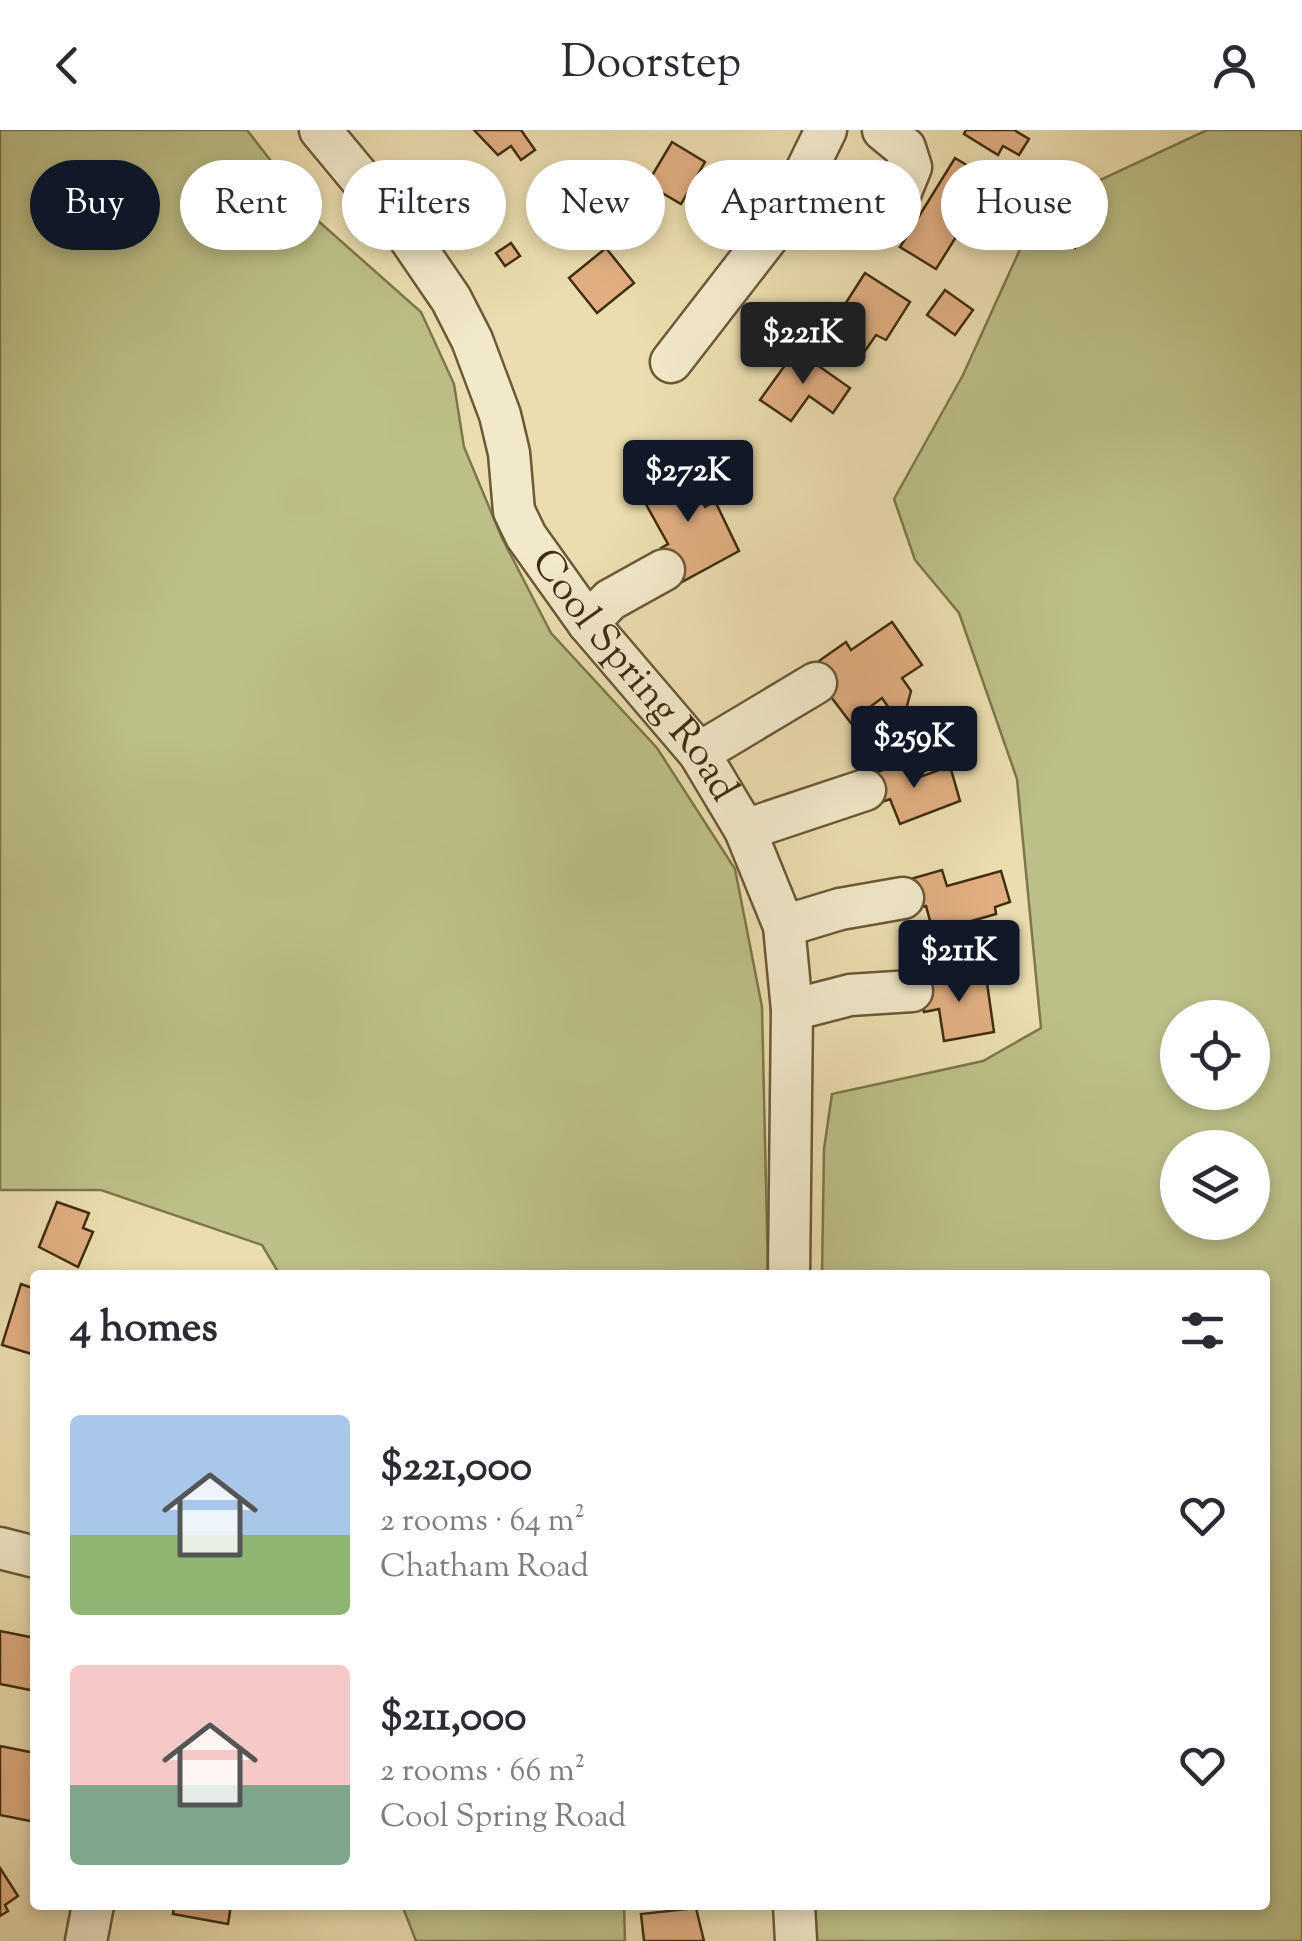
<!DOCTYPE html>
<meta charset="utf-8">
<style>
:root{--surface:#fff;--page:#f2f2f3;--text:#2b2b33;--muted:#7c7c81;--accent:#111827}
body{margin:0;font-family:"Sorts Mill Goudy",serif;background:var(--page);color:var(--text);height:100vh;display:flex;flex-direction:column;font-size:38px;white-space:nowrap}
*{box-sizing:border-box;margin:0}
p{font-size:32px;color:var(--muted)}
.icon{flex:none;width:55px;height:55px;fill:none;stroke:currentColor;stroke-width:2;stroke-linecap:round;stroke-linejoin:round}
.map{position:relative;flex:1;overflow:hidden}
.sheet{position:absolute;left:30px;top:1140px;width:1240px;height:640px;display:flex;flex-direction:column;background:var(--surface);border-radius:10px;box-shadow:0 5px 15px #0003}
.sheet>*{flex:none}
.top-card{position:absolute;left:30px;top:30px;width:1242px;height:90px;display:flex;gap:20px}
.buttons{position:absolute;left:1160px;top:870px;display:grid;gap:20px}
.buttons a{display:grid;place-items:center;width:110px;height:110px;border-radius:50%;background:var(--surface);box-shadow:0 5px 15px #0003;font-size:50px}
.price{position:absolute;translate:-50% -85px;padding:0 22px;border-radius:10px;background:var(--accent);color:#fff;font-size:32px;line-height:65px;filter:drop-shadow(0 2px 5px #0008)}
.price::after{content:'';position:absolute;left:50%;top:60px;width:30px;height:22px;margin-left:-15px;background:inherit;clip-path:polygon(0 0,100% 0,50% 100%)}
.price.on{background:#222;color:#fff}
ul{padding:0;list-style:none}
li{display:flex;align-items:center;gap:30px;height:250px;padding:0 40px}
li span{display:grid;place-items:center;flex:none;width:280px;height:200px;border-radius:10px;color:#555}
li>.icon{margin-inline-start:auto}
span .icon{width:120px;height:120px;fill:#fffc;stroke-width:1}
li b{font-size:42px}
h2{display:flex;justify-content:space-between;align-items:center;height:120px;padding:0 40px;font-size:42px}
.tag{padding:0 35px;border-radius:45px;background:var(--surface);box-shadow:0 5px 15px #0003;font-size:35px;line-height:90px}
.tag.on{background:var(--accent);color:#fff}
header{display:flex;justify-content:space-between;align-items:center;height:130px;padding:0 40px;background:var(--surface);font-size:45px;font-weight:600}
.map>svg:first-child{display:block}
</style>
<header><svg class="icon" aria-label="back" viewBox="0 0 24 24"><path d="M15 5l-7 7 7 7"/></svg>Doorstep<svg class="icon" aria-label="person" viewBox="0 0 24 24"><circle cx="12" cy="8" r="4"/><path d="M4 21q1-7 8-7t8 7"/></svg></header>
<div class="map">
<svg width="1302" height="1811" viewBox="0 0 1302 1811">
<rect width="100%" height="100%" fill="#ebddaf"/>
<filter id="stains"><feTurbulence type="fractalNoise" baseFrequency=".002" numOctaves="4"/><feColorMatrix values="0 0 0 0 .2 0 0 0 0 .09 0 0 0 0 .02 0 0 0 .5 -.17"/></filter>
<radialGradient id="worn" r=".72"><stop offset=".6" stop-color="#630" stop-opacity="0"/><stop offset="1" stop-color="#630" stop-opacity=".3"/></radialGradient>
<g fill="#bcbf87" stroke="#7e764c" stroke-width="2.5" fill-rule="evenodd">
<polygon points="0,0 247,0 316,89 421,182 454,254 464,317 502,408 551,503 657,618 735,739 762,877 768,1145 280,1145 262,1115 101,1060 0,1060"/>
<path d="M1207,0h95v1811h-485l-8,-36h456v-630h-443l2,-126 8,-55 151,-33 58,-33 -24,-249 -58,-166 -44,-53 -21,-61 69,-124 68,-150 39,-31zM1178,888h74v74h-74zM1178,1018h74v74h-74z"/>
<polygon points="402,1775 624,1775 625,1811 416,1811"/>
</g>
<g fill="#e0ae81" stroke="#412d11" stroke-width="2.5">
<polygon points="474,0 521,0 535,20 521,30 511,16 498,25"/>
<polygon points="966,0 1014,0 1029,9 1019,25 1003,16 998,25 964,4"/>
<polygon points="672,12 705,32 681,74 647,54"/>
<polygon points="955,28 1013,63 996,92 974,78 936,139 900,117"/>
<polygon points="1054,79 1086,97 1075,118 1043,100"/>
<polygon points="511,113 520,126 505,136 496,123"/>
<polygon points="606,118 634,153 597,183 569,148"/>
<polygon points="865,143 910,172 886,210 876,205 865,221 836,202 848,183 842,179"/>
<polygon points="945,160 973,180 955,205 927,185"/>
<polygon points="796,220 850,258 833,283 809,266 791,291 760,270"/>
<polygon points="682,336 705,377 715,371 739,421 680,453 661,418 668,414 638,360"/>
<polygon points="892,492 922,535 902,548 911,561 907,576 910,581 897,590 882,568 870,577 877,587 857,601 809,538 846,512 851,520"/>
<polygon points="929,622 934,638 915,644 910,628"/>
<polygon points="905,632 912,650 950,636 960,671 900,694 890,669 877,674 866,646"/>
<polygon points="942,740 947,756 1001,741 1010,772 995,777 996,784 933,802 926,776 909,780 900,752"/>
<polygon points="953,844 953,851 986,846 994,902 944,911 939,879 924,882 919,849"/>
<polygon points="57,1072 89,1083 83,1098 93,1102 78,1137 39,1117"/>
<polygon points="21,1154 35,1159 35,1225 2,1215"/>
<polygon points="0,1501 35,1508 35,1561 0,1554"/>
<polygon points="0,1616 35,1623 35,1692 0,1685"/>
<polygon points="0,1738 18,1766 5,1775 8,1781 0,1786"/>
<polygon points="174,1775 231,1775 228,1794 173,1784"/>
<polygon points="696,1778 704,1811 644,1811 641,1784"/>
</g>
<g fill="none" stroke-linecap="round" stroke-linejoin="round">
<defs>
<g id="minor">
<path id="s1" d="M320,0l88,106 43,63 21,41 28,75 9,38 5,58 12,25 62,87 111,130 46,77 39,96 8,84 -3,265"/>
<polyline points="868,83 900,64 911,37 905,18 883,0"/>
<polyline points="671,232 784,86 826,0"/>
<polyline points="588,493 610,470 664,440"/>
<polyline points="699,623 816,553"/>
<polyline points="745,700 865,660"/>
<polyline points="784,796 840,779 903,768"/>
<polyline points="792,880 850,865 912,861"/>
<polyline points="0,1418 35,1427"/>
<polyline points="794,1775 796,1811"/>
<polyline points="86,1811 93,1775"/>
</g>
</defs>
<use href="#minor" stroke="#6c5938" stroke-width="45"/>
<use href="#minor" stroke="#f2e9cb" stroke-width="40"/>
</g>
<g text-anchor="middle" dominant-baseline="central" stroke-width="8" stroke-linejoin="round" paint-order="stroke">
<g font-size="40" fill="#412d11" stroke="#f2e9cb">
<text stroke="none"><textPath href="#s1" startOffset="642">Cool Spring Road</textPath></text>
</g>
</g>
<rect width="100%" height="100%" filter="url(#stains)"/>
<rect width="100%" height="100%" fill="url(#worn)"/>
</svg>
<div class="buttons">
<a><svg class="icon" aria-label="locate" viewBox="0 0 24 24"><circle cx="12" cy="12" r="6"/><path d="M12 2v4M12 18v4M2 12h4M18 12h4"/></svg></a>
<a><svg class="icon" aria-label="layers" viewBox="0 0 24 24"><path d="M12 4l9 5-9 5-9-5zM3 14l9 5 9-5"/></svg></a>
</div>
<b class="price on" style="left:803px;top:257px">$221K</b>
<b class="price" style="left:688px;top:395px">$272K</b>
<b class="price" style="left:914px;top:661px">$259K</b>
<b class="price" style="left:959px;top:875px">$211K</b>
<div class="top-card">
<a class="tag on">Buy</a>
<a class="tag">Rent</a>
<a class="tag">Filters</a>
<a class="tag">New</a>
<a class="tag">Apartment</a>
<a class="tag">House</a>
</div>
<section class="sheet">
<h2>4 homes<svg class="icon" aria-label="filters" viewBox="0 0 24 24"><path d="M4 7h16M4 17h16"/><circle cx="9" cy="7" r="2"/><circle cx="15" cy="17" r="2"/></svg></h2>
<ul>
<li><span style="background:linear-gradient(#a9c7e8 60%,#8fb573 0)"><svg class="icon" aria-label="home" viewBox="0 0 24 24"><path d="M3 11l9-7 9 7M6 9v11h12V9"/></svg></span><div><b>$221,000</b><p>2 rooms · 64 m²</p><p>Chatham Road</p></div><svg class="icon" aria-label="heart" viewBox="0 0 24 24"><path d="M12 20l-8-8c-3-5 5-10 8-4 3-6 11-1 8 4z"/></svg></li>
<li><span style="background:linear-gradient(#f6c9c9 60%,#7fa58c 0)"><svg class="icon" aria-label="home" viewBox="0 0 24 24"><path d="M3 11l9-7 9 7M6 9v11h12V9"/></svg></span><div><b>$211,000</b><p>2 rooms · 66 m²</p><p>Cool Spring Road</p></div><svg class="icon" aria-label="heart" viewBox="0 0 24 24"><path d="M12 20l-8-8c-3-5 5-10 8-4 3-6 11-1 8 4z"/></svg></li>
</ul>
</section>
</div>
